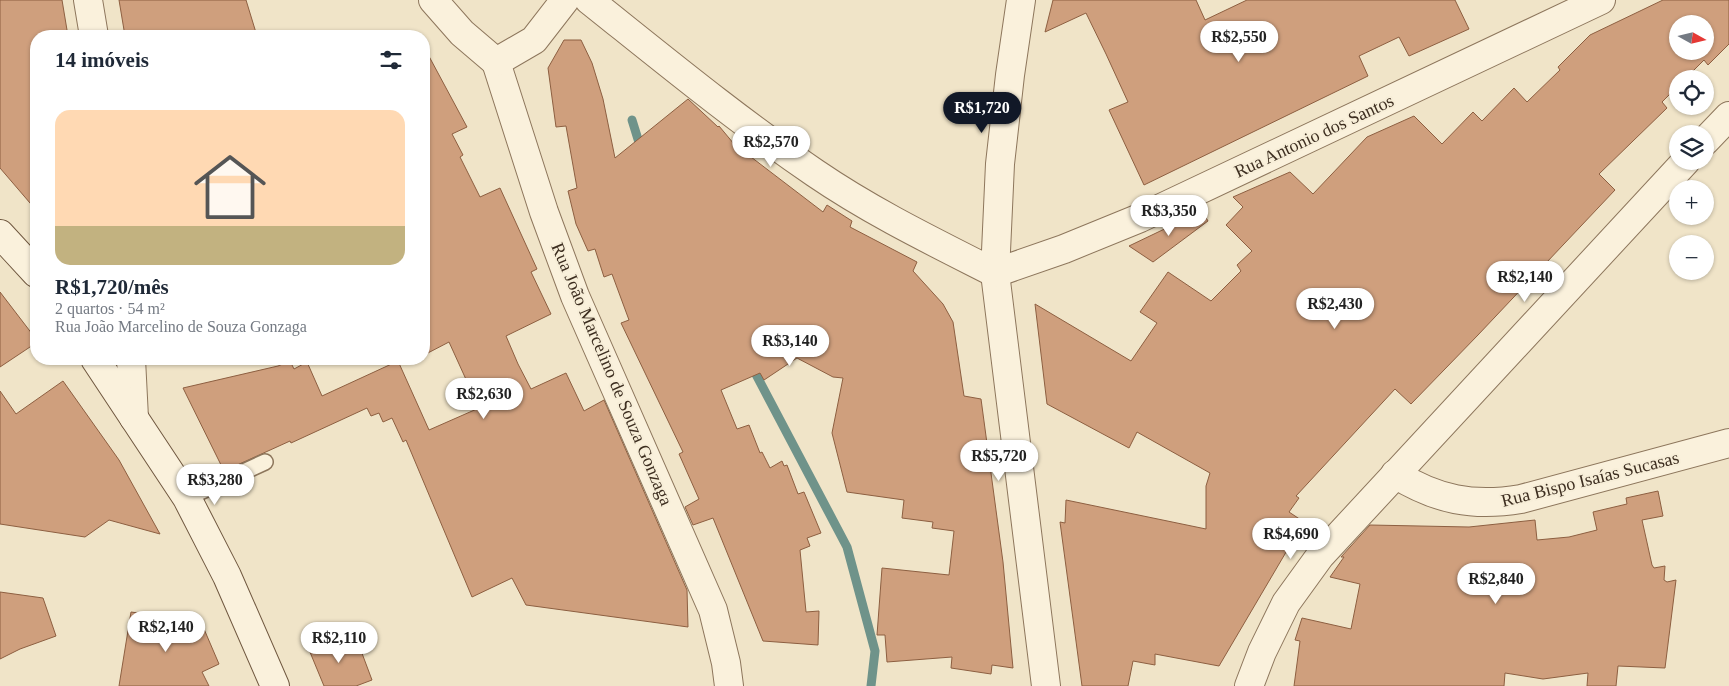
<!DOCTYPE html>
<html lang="pt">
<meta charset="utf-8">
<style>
:root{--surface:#fff;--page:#f2f2f3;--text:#1f2937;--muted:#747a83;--line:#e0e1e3;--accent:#111827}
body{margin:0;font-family:"Times New Roman",serif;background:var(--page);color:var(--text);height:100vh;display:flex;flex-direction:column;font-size:19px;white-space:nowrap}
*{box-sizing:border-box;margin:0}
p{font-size:16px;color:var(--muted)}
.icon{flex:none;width:28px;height:28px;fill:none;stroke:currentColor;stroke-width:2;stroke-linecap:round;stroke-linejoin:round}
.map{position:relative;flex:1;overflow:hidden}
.drawer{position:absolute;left:30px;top:30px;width:400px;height:335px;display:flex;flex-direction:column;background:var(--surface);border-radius:20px;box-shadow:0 1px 4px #0004}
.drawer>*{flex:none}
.needle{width:32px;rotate:98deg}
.fabs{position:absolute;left:1669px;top:15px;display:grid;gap:10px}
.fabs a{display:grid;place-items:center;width:45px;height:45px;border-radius:50%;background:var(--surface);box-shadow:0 1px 4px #0004;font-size:25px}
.price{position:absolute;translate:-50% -42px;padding:0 11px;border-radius:18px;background:#fff;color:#222;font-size:16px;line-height:32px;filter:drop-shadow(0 1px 2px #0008)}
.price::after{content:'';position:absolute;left:50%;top:30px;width:15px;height:11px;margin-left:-8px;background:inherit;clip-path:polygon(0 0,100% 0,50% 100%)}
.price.on{background:var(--accent);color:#fff}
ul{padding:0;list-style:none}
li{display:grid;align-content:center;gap:10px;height:265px;padding:0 25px}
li+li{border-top:1px solid var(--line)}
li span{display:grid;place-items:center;height:155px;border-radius:15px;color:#555}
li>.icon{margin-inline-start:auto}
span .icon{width:90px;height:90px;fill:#fffc;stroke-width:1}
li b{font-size:21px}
h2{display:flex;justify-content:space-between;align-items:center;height:60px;padding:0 25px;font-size:21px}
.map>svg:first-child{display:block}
</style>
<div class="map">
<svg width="1729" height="686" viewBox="0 0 1729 686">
<rect width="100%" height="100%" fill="#f0e4c8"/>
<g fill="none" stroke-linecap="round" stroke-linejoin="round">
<g stroke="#6f938a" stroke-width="9">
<polyline points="632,120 641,149"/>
<polyline points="751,365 847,547 875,651 871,686"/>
</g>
</g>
<g fill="#cf9f7d" stroke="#8d5f41" fill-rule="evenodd">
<polygon points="0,0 62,0 68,36 36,36 36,210 0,168"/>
<polygon points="119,0 246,0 257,36 125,36"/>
<polygon points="1053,0 1196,0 1205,20 1247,0 1455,0 1469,29 1409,56 1399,37 1359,56 1368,76 1144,185 1109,110 1128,102 1106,54 1086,13 1045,32"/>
<path d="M1663,0h66v44l-21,21 -4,-5 -19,19h-7v7l-16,16 5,6 -68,66 16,16 -137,145 -67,69 -16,-15 -99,107 3,2 -10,14 15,10 -13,19 1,1 -73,124 -64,-12v11l-22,-4 -5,25h-46l-22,-164 5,1 1,-23 140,29v-43l4,-13 -73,-41 -8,16 -82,-44 -12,-100 96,57 26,-38 -17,-11 28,-40 43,29 30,-30 -4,-6 15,-14 -26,-26 17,-18 -10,-10 57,-25 23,22 54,-57 47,-21 28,28 31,-32 9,9 32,-33 13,14 33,-32 -2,-3 32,-32zM1678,24h27v27h-27z"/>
<polygon points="564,40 581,40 592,63 603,99 615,158 688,99 718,127 719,126 734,144 823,212 827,205 852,221 850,227 917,262 913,271 943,304 953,322 964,396 981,399 1003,562 1013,668 992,665 991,674 951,668 952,657 887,662 885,635 877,635 882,568 949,575 954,531 932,528 933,522 902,518 904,500 847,492 832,433 843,378 833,377 797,358 764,380 760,373 721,390 737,429 749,425 760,453 762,452 770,468 782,461 784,466 787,465 798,494 804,492 821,533 807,538 810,546 800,550 806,612 819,611 818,645 763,641 713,518 693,525 685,507 699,499 679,454 683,452 621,323 629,320 612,274 604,277 595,249 588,251 576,224 568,191 577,188 566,126 556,127 548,68"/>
<polygon points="424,47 467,127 452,134 463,155 460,157 480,197 500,188 537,269 531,272 551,314 506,336 518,364 531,389 566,373 584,411 604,400 687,590 688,627 526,605 512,578 472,597 406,440 403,442 392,418 383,422 379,413 371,416 367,408 291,443 290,441 224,471 183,388 278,366 290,361 294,369 307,362 322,396 398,361 429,430 479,408 449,342 424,355"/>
<polygon points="1202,211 1208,221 1153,262 1129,246"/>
<polygon points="0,292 36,339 36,343 0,367"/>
<polygon points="63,381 119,460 160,534 109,520 85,537 0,524 0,391 16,414"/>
<polygon points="1658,491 1663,516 1642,520 1652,565 1654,568 1665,566 1664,580 1667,582 1676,580 1665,668 1618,666 1616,686 1587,686 1588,673 1543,679 1505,673 1504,686 1294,686 1300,641 1295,640 1302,618 1351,629 1360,584 1330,577 1344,557 1341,557 1370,525 1469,527 1535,520 1537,540 1569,537 1597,530 1593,512 1627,504 1626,498"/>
<polygon points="0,592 43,598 56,636 20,649 0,659"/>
<polygon points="131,612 201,622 219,664 202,672 209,686 119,686"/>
<polygon points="305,640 360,648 372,680 356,686 324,686"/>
</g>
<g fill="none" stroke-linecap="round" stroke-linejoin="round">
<defs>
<polyline id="service" points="187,498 265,462"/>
<g id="minor">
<polyline points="88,0 94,36"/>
<polyline points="433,0 462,33 496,62"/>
<path d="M589,0c74,59 148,120 226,173 57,39 119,69 180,100"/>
<polyline points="1021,0 1010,75 1000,164 995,273 1046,686"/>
<polyline points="496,62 544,212 575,296 713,610 726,663 729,686"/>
<polyline points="496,62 534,40 565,0"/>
<polyline points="1705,141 1729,116"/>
<polyline points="995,273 1064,249 1140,218 1601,0"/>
<polyline points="131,359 134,418"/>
<path d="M1395,474c42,26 78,33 126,25l208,-56"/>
<polyline points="1249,686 1262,652 1286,603 1320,556 1686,161"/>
</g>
<g id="secondary">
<polyline points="0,234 36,273"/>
<polyline points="95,359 187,498 227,576 275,686"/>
</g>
</defs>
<use href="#service" stroke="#8d765c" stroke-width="18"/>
<use href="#minor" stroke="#8d765c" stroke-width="30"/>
<use href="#secondary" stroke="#6f573f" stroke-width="30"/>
<use href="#service" stroke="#faf1dc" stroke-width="15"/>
<use href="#minor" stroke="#faf1dc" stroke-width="28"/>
<use href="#secondary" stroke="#faf1dc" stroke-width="28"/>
</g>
<g text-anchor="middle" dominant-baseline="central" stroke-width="4" stroke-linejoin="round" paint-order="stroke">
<g font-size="18" fill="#3d2e20" stroke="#f7eed8">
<text transform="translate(1314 136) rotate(-25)">Rua Antonio dos Santos</text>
<text transform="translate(612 374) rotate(67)">Rua João Marcelino de Souza Gonzaga</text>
<text transform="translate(1590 479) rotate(-14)">Rua Bispo Isaías Sucasas</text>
</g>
</g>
</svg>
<div class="fabs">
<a><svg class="needle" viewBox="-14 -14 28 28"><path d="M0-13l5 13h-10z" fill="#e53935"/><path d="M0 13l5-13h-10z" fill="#747a83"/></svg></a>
<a><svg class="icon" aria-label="locate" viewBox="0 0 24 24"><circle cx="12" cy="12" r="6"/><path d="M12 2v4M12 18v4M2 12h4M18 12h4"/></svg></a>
<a><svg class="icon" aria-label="layers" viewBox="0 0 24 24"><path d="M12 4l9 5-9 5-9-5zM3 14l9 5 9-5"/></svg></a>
<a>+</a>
<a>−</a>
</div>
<b class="price" style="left:1239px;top:63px">R$2,550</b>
<b class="price on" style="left:982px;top:134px">R$1,720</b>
<b class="price" style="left:771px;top:168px">R$2,570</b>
<b class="price" style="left:1169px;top:237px">R$3,350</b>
<b class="price" style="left:1525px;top:303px">R$2,140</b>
<b class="price" style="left:1335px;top:330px">R$2,430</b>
<b class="price" style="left:790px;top:367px">R$3,140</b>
<b class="price" style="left:484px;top:420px">R$2,630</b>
<b class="price" style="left:999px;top:482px">R$5,720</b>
<b class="price" style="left:215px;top:506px">R$3,280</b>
<b class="price" style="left:1291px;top:560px">R$4,690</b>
<b class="price" style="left:1496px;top:605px">R$2,840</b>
<b class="price" style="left:166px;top:653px">R$2,140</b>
<b class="price" style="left:339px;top:664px">R$2,110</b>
<section class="drawer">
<h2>14 imóveis<svg class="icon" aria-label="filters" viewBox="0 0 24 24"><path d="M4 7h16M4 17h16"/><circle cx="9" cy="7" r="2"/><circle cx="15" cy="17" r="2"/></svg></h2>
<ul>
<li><span style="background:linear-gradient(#ffd9b3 75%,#c2b280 0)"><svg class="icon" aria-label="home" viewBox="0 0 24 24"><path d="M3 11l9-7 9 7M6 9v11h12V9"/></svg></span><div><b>R$1,720/mês</b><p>2 quartos · 54 m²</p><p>Rua João Marcelino de Souza Gonzaga</p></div></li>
</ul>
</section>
</div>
